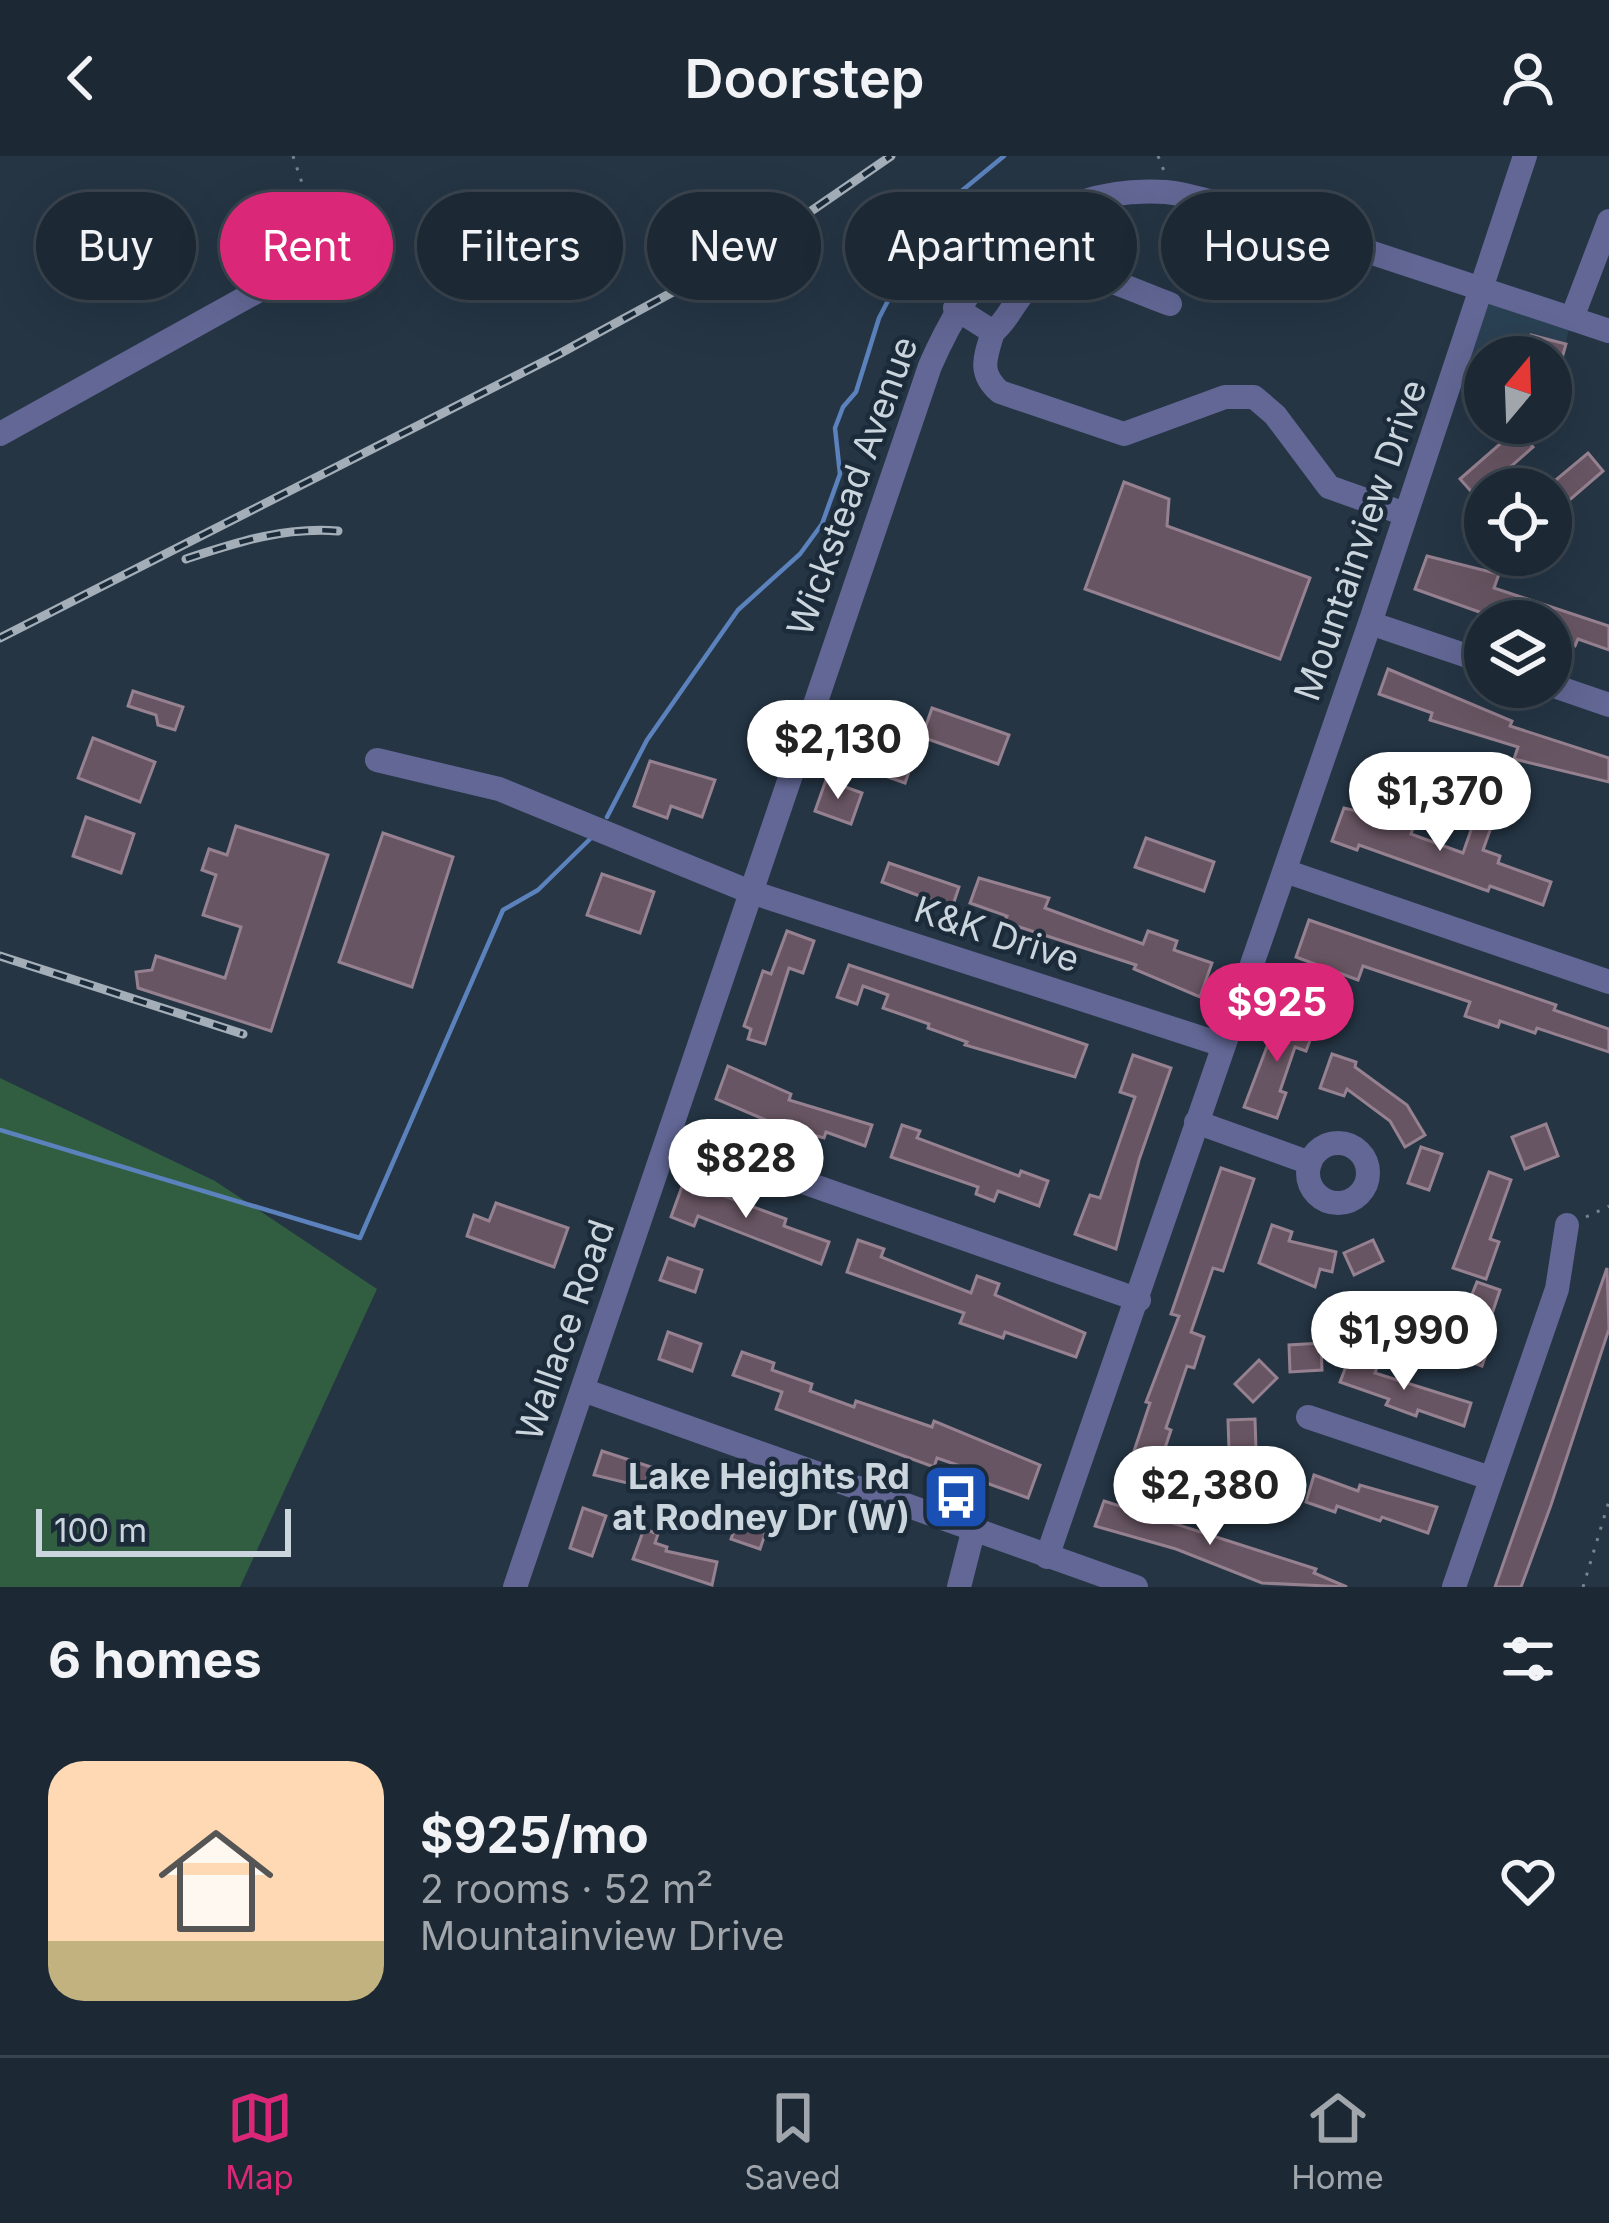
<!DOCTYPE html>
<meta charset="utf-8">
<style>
:root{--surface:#1c2833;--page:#25303b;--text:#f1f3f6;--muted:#a0a6ac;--line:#3a444e;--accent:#db2777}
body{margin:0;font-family:Inter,sans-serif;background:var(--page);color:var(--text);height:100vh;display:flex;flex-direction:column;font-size:45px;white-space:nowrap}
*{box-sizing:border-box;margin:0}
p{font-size:39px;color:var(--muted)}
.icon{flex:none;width:66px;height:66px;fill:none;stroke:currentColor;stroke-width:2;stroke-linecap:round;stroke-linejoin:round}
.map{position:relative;height:1431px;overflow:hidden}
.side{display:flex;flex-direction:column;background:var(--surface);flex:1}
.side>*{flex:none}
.guide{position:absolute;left:36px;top:36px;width:1539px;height:108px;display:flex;gap:24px}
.needle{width:78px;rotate:19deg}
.buttons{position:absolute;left:1464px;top:180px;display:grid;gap:24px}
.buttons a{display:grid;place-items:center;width:108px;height:108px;border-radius:50%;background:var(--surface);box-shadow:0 12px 48px #0002,0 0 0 3px var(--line);font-size:60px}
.scale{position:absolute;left:36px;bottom:30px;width:255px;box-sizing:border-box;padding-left:12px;border:6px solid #cbd5de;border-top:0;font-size:33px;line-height:42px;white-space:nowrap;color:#cbd5de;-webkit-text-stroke:9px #1c2b39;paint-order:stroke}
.price{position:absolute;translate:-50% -102px;padding:0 27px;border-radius:42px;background:#fff;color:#222;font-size:39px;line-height:78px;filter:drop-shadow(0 3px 6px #0008)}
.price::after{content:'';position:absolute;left:50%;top:72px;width:36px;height:27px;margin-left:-18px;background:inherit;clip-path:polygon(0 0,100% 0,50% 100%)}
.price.current{background:var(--accent);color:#fff}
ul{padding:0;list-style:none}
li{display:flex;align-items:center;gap:36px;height:300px;padding:0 48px}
li span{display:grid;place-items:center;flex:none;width:336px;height:240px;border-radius:36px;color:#555}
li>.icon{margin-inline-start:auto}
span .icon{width:144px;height:144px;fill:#fffc;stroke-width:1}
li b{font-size:51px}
h2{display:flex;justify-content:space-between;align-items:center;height:144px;padding:0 48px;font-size:51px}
.tag{padding:0 42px;border-radius:54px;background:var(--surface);box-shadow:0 12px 48px #0002,0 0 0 3px var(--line);font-size:42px;line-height:108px}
.tag.current{background:var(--accent);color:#fff}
header{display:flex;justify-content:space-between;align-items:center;height:156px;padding:0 48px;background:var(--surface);font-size:54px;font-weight:600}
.dock{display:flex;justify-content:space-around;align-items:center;height:168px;border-top:3px solid var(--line);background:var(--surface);font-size:33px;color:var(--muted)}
.dock a{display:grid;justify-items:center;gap:6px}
.dock .current{color:var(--accent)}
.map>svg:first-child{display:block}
</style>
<header><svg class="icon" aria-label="back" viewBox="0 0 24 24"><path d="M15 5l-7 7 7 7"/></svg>Doorstep<svg class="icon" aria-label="person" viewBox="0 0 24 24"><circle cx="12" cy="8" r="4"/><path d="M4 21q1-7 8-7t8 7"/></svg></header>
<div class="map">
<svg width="1609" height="1431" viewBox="0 0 1609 1431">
<rect width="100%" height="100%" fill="#253544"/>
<polygon fill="#2a4053" points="1482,135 1572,162 1551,242 1551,201 1485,201 1485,237 1451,226"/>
<polygon fill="#315d41" points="0,922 215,1025 377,1133 240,1431 0,1431"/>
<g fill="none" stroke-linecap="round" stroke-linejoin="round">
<g stroke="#5b82bc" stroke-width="4.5">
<polyline points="607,661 647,584 738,454 800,398 822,368 840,318 835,272 843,251 856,236 879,162 906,110 908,79 1004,0"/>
<polyline points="0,974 360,1082 503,754 538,734 590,683"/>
</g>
</g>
<g fill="#685563" stroke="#968190" stroke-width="3">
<polygon points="1531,179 1566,188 1555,227 1551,227 1551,201 1525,201"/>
<polygon points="1517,273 1533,291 1476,341 1460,323"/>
<polygon points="1588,297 1603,315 1551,360 1551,328"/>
<polygon points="1124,326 1169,343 1167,370 1310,422 1280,503 1085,433"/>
<polygon points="1427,400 1499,418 1494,432 1609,470 1609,494 1578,483 1575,490 1551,482 1551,465 1524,465 1487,452 1485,458 1415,433"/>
<polygon points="1388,513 1512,565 1510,570 1609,602 1609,626 1514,603 1518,591 1430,564 1432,557 1379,538"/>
<polygon points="133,535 183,551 175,574 158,569 156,559 128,550"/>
<polygon points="932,552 1009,579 998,608 922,581"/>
<polygon points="93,582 155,606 140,646 78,622"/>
<polygon points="881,588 915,599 905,627 871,615"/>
<polygon points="650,605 715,624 702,661 671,650 667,662 634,650"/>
<polygon points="826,624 862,637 851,668 815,655"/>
<polygon points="1344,652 1414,669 1411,678 1463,697 1476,660 1493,666 1483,694 1500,700 1498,707 1551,726 1543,749 1490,730 1488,735 1359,689 1357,694 1332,685"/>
<polygon points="86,661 134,678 121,717 73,700"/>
<polygon points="236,670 328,699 271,875 138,832 136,816 152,814 156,800 225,822 241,771 203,759 216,719 202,714 209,693 227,699"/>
<polygon points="383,677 453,701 412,831 339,806"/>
<polygon points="1146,682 1214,706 1204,735 1135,711"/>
<polygon points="889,707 959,731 952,752 882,726"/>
<polygon points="602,718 654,736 640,777 587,759"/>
<polygon points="979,722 1049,742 1045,752 1143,788 1148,775 1177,785 1174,794 1212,807 1200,841 1134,813 1136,809 1004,766 1007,760 970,747"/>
<polygon points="1309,764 1556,849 1554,854 1609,873 1609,896 1537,872 1535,877 1500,865 1498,871 1465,860 1470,846 1363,810 1358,824 1296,801"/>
<polygon points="787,775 814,785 803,817 789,812 765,888 748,883 751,873 744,870 763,815 771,818"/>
<polygon points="849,809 1087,889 1075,921 965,889 967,886 928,872 929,868 883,852 888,839 863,830 857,848 837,841"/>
<polygon points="1279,859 1315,871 1306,895 1295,891 1280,935 1286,937 1277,962 1244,951"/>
<polygon points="1332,898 1356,906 1355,911 1407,949 1425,979 1405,991 1390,965 1347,933 1344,940 1320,932"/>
<polygon points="1133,899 1171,912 1139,1004 1116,1093 1075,1078 1090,1039 1100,1042 1135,941 1120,936"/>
<polygon points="728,910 791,938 789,944 872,969 865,990 826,976 824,982 780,970 716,943"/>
<polygon points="1546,968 1558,1000 1525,1013 1512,981"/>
<polygon points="902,969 920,975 917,982 1019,1020 1021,1015 1048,1025 1039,1050 998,1035 994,1045 976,1038 978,1031 891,1001"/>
<polygon points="1421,991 1442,998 1429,1034 1408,1027"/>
<polygon points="1221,1012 1254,1023 1223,1115 1213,1112 1191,1176 1204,1181 1194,1212 1187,1210 1166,1272 1171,1274 1160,1307 1133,1298 1150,1247 1146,1246 1179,1160 1171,1158"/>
<polygon points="1489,1016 1511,1024 1490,1083 1499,1086 1486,1123 1453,1112"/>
<polygon points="684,1025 786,1063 784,1070 829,1086 821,1108 698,1060 694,1070 671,1061"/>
<polygon points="496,1047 568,1072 554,1111 467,1080 474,1059 489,1065"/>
<polygon points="1272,1069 1292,1076 1289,1085 1336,1096 1332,1116 1320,1113 1315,1131 1259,1107"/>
<polygon points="858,1084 884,1093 881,1101 971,1137 977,1120 999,1128 995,1139 1085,1177 1076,1201 1005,1176 1003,1182 960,1167 964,1157 847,1116"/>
<polygon points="1373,1084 1383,1105 1354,1119 1344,1097"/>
<polygon points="668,1102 702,1114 695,1136 660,1124"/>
<polygon points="1607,1112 1609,1173 1551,1349 1521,1431 1495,1431"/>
<polygon points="1477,1126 1500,1134 1484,1182 1491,1184 1482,1210 1448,1198"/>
<polygon points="668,1176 701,1188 692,1215 659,1203"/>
<polygon points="1321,1187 1322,1214 1290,1216 1289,1189"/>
<polygon points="742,1196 774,1207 772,1214 812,1228 810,1235 854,1251 856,1245 932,1271 934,1265 1040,1309 1028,1342 964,1319 966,1312 937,1302 934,1311 776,1253 782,1236 733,1219"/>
<polygon points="1350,1200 1378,1209 1375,1217 1471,1247 1464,1270 1418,1254 1416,1260 1386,1249 1389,1243 1340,1226"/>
<polygon points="1259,1204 1277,1222 1253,1246 1235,1228"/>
<polygon points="1255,1263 1256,1293 1229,1294 1228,1264"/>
<polygon points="602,1295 651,1311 644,1331 594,1319"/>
<polygon points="1267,1307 1293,1326 1275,1346 1251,1324"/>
<polygon points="1314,1319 1358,1335 1360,1329 1437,1351 1428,1377 1382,1361 1380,1365 1337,1350 1335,1356 1306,1346"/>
<polygon points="1104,1345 1316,1413 1314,1417 1347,1431 1262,1427 1176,1393 1095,1370"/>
<polygon points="583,1352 606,1360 592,1400 570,1392"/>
<polygon points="739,1360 768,1370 760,1393 731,1383"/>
<polygon points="644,1373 658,1378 655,1387 667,1391 666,1395 717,1406 712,1429 633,1403"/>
</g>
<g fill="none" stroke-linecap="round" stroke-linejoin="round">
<g stroke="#778490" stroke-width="3" stroke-dasharray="3 9" stroke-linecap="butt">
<polyline points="293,0 319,78"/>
<polyline points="1158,0 1164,15"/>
<polyline points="1586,1061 1609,1050"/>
<polyline points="1583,1431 1609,1345"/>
</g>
<g stroke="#626795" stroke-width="24">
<path d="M955,152l38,24c16,-13 21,-31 35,-44 39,-35 98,1 142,16"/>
<polyline points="1572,162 1609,65"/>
<path d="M993,176c-8,26 -15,41 7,60l124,42 101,-37h29l21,18 54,72 76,27"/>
<polyline points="0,278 326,97"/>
<polyline points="1370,467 1485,506"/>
<polyline points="1551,529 1609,549"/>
<polyline points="377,604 499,633 748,735 1223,889"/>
<polyline points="1285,715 1609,826"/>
<polyline points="1196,966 1310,1007"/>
<polyline points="669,979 1139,1144"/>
<circle cx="1338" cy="1017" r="30"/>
<polyline points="583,1234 1136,1431"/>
<polyline points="1308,1261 1490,1322"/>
<polyline points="1047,1401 1370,467 1525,0"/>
<path d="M515,1431l415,-1221c45,-103 113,-182 236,-174 21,2 44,10 64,14l379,125"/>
<polyline points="959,1431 973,1376"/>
<polyline points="1454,1431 1557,1133 1567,1069"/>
</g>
<defs>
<g id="rail">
<path d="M186,403c52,-17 97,-32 152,-28"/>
<polyline points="0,482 559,198 772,82 891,0"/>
<polyline points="0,800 243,878"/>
</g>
</defs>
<use href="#rail" stroke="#a3aeb8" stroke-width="9"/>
<use href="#rail" stroke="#1c2b39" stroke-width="4.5" stroke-dasharray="14" stroke-linecap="butt"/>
</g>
<defs>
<symbol id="bus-square" viewBox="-11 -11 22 22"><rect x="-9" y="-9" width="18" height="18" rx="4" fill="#1a4fb4" stroke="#1c2b39"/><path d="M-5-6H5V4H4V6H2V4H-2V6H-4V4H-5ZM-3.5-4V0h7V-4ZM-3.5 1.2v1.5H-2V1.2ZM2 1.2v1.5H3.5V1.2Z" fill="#fff"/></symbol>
</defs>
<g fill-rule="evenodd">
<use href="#bus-square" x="918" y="1303" width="76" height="76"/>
</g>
<g text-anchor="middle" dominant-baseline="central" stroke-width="9" stroke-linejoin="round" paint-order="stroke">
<g font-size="36" fill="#cbd5de" stroke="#1c2b39">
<text transform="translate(852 330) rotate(-70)">Wickstead Avenue</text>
<text transform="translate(1360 384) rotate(-71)">Mountainview Drive</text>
<text transform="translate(997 778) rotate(18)">K&amp;K Drive</text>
<text transform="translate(565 1174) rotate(-71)">Wallace Road</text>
</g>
<g font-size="36" font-weight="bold" fill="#cbd5de" stroke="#1c2b39" text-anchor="end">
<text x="910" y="1320">Lake Heights Rd<tspan x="910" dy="41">at Rodney Dr (W)</tspan></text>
</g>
</g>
</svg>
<div class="buttons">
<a><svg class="needle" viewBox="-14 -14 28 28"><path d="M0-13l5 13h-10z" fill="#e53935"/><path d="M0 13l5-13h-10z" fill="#a0a6ac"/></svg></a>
<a><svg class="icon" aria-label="locate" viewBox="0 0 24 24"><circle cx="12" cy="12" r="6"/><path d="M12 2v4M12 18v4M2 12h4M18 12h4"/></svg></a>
<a><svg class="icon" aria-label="layers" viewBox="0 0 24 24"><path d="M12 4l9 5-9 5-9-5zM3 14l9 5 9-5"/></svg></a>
</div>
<div class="scale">100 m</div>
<b class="price" style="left:838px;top:646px">$2,130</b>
<b class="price" style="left:1440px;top:698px">$1,370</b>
<b class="price current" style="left:1277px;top:909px">$925</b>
<b class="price" style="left:746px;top:1065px">$828</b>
<b class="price" style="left:1404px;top:1237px">$1,990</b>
<b class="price" style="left:1210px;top:1392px">$2,380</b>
<div class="guide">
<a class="tag">Buy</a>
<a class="tag current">Rent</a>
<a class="tag">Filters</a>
<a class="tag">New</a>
<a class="tag">Apartment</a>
<a class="tag">House</a>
</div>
</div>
<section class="side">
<h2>6 homes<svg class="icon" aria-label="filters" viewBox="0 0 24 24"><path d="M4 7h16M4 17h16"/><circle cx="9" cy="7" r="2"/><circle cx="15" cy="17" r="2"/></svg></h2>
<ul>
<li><span style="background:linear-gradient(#ffd9b3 75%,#c2b280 0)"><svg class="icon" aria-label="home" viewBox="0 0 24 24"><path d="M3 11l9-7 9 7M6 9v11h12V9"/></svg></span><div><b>$925/mo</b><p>2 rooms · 52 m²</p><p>Mountainview Drive</p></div><svg class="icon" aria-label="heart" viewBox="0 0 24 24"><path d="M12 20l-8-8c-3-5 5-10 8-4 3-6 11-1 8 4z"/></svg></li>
</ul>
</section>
<nav class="dock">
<a class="current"><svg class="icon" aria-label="map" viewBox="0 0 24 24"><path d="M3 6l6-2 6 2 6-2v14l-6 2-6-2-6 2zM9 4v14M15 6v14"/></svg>Map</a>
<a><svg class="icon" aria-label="saved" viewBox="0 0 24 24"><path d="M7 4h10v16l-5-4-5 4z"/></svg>Saved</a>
<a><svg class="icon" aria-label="home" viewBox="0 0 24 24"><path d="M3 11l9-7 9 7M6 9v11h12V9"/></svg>Home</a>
</nav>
